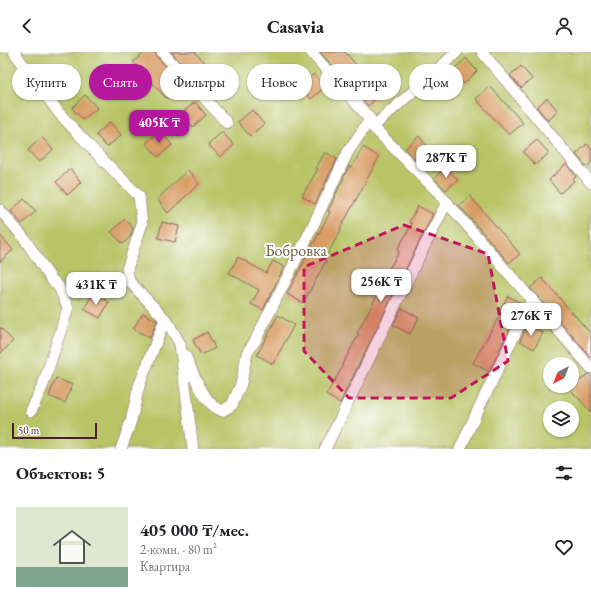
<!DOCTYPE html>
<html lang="ru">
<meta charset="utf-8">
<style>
:root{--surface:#fff;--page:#f2f2f2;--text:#202124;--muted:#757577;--accent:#b5179e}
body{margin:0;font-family:"EB Garamond",serif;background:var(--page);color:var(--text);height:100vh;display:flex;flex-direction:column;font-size:15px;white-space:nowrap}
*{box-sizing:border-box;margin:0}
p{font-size:13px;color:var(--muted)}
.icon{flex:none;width:22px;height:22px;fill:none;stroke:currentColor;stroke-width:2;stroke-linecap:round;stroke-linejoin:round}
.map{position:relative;height:397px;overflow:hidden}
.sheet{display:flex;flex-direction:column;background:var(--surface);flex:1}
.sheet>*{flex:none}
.banner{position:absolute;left:12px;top:12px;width:567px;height:36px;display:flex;gap:8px}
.needle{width:26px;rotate:222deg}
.buttons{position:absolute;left:543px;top:305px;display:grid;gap:8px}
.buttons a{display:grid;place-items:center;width:36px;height:36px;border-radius:50%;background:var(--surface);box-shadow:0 1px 3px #0004;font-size:20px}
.scale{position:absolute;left:12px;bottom:10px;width:85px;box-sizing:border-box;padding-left:4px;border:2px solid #4a1f2b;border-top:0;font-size:11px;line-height:14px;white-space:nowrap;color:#4a1f2b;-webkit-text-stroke:3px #fff;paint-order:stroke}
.price{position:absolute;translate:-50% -34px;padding:0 9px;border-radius:8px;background:#fff;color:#222;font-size:13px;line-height:26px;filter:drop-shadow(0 1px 2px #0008)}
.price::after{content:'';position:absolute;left:50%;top:24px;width:12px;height:9px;margin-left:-6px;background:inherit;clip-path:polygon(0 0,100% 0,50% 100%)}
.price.selected{background:var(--accent);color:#fff}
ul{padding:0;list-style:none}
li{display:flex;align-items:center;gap:12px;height:100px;padding:0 16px}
li span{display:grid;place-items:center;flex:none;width:112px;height:80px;border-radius:0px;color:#555}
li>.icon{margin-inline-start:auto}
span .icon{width:48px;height:48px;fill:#fffc;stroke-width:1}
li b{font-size:17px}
h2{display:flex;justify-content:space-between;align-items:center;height:48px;padding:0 16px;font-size:17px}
.chip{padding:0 14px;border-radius:18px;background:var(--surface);box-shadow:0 1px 3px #0004;font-size:14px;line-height:36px}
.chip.selected{background:var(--accent);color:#fff}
header{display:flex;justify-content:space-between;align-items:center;height:52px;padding:0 16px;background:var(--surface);font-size:18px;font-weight:800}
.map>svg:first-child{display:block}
</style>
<header><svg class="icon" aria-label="back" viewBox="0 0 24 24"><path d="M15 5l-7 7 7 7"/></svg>Casavia<svg class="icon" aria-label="person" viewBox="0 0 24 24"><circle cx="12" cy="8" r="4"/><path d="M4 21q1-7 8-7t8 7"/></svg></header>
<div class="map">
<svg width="591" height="397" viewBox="0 0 591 397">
<rect width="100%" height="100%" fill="#fff"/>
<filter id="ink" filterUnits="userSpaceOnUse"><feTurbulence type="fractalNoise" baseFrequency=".025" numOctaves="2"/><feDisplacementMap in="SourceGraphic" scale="8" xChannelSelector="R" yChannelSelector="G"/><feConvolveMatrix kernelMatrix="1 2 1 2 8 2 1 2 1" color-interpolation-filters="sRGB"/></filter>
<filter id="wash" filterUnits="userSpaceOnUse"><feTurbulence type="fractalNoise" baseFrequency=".012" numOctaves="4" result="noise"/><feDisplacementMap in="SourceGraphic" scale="16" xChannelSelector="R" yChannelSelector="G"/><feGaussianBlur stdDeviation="0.9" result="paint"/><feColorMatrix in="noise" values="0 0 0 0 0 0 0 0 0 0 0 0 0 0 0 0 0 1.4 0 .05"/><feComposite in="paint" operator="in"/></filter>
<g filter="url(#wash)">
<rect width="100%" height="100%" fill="#f4ddc2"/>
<path fill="#b8c466" stroke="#817248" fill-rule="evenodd" d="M0,0h591v397h-591zM550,312h22v22h-22zM550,356h22v22h-22z"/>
<g id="blocks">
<g fill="#d89c65">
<polygon points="145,0 155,0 157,5 182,32 166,46 133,10"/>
<polygon points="171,0 195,0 207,14 194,25"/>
<polygon points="320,0 345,0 358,15 344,27"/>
<polygon points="466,6 477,19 464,32 452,19"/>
<polygon points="521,14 532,27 521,36 510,23"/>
<polygon points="62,17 74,29 60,42 48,30"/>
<polygon points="314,22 325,35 311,47 300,34"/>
<polygon points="369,29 381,42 368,54 356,40"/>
<polygon points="490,34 523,71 509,83 476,47"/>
<polygon points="85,43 97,56 83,68 72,56"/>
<polygon points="547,46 558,59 548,69 537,55"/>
<polygon points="195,50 206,63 193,75 181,62"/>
<polygon points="252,58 264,72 250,84 238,70"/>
<polygon points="110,70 121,83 107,95 96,83"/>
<polygon points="160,79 172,93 158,105 146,91"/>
<polygon points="222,80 234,93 220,105 208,92"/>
<polygon points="419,84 430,98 417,109 405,97"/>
<polygon points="42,85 53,98 39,110 28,98"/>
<polygon points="537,88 549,101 535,113 523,100"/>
<polygon points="587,92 591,97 591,111 587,115 576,102"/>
<polygon points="363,95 379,105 340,177 341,178 324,208 326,209 303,251 287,242 330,160 328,159 349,114 351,116"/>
<polygon points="325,100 337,107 315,152 302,144 318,117 316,116"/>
<polygon points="566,112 576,124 573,128 574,129 560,141 549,128"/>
<polygon points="446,115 458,128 446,138 434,126"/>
<polygon points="70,117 81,130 68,143 56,130"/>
<polygon points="188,118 199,132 168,161 157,147"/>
<polygon points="470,144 520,202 509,211 459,153"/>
<polygon points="24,147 36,159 22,172 11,159"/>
<polygon points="418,154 433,162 340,351 326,343 343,314 342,313 359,282 357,281 389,221 387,220 399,200 397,198 412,172 409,170"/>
<polygon points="125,167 133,176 130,185 123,192 111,180"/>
<polygon points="162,170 179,174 175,190 158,186"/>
<polygon points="0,183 13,198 0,210"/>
<polygon points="238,205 266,221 273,209 284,215 263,258 251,252 259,238 229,221"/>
<polygon points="542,226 591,282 591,305 530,236"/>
<polygon points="93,241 109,250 100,266 84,257"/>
<polygon points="508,244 522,252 489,320 473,311 501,261 499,260"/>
<polygon points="402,256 419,266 410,282 393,273"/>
<polygon points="143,261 157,269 150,286 133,277"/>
<polygon points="278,263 294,273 273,312 257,303"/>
<polygon points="528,272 543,281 534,297 520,289"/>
<polygon points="0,275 13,289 0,302"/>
<polygon points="207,280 215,296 201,303 193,288"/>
<polygon points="588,322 591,323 591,360 570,337"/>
<polygon points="56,326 72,333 65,351 49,344"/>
</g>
</g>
</g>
<g filter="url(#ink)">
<use href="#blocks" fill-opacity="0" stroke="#866260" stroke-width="1"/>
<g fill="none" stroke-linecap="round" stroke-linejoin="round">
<defs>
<g id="minor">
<polyline points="14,0 59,61 98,103 139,144 142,172 127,217 129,229 167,269 180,292 193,397"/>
<polyline points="162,0 227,71"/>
<polyline points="311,0 370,67 373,75 437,139 591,316"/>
<polyline points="482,0 591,131"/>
<polyline points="373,75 457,0"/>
<polyline points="0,158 24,186 51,227 59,235 68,256 43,333 31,359"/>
<path d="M185,303c6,13 17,43 29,51 2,2 5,3 8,5l10,-6 9,-21 6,-31 8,-12 50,-99 43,-90 22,-33"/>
<polyline points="121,397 131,369 139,334 165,267"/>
<path d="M325,397c41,-82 79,-165 122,-247"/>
<polyline points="460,397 476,362 532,247"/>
</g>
</defs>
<use href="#minor" stroke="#866260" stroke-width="12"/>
<use href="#minor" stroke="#fff" stroke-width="11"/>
</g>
</g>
<path fill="#c2185b" fill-opacity="0.2" stroke="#c2185b" stroke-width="3" stroke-dasharray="8 5" stroke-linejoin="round" d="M404,173l84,29 20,107 -57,37h-102l-45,-47v-84z"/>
<g text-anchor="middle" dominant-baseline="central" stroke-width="4" stroke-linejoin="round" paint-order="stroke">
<g font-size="16" fill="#705940" stroke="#fff">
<text x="296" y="198">Бобровка</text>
</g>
</g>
</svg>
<div class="buttons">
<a><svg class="needle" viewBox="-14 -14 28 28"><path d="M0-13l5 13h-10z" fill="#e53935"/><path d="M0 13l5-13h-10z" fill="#757577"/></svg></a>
<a><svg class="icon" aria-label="layers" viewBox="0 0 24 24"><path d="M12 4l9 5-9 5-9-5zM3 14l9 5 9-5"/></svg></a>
</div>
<div class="scale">50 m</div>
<b class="price selected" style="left:159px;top:92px">405K ₸</b>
<b class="price" style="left:446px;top:127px">287K ₸</b>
<b class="price" style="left:381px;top:251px">256K ₸</b>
<b class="price" style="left:96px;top:254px">431K ₸</b>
<b class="price" style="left:531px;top:285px">276K ₸</b>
<div class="banner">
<a class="chip">Купить</a>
<a class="chip selected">Снять</a>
<a class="chip">Фильтры</a>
<a class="chip">Новое</a>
<a class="chip">Квартира</a>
<a class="chip">Дом</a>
</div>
</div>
<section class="sheet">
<h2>Объектов: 5<svg class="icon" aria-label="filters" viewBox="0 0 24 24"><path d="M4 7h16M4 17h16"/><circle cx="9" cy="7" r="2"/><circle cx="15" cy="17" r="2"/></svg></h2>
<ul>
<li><span style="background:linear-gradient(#dfe7d0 75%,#7fa58c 0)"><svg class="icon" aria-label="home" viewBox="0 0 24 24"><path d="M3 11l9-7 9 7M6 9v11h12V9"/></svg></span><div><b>405 000 ₸/мес.</b><p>2-комн. · 80 m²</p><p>Квартира</p></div><svg class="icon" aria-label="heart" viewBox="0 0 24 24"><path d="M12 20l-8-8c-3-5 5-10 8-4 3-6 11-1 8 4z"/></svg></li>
</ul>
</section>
